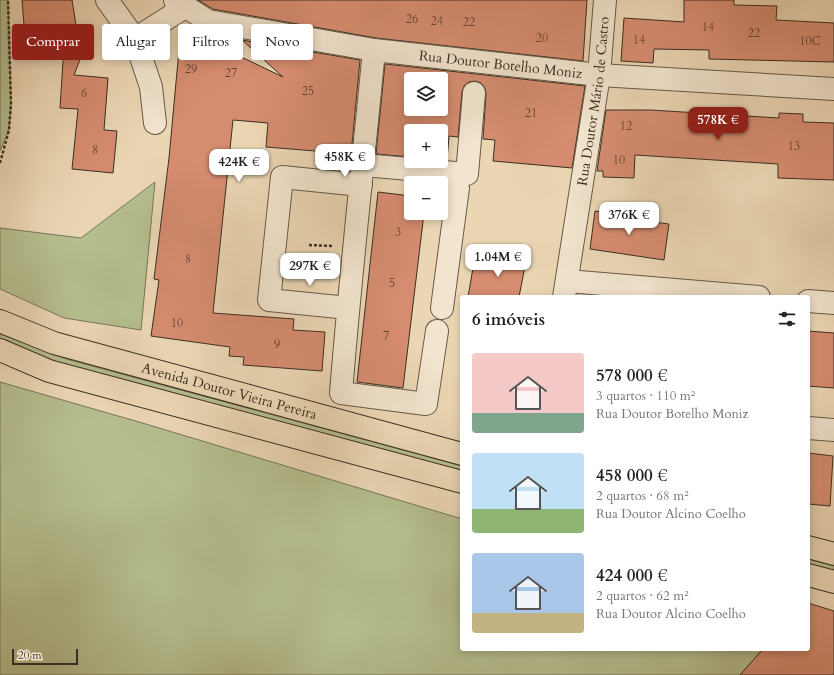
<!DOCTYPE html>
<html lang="pt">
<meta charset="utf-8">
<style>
:root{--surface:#fff;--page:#f2f2f2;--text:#202124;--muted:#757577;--accent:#8f2418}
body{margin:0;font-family:Cardo,serif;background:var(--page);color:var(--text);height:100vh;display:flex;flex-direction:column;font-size:15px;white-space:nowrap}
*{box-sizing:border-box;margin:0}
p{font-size:13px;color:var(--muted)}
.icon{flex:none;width:22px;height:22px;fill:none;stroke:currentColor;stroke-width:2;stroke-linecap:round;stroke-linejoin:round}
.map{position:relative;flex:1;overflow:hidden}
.drawer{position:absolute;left:460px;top:295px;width:350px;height:356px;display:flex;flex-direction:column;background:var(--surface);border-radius:4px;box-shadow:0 2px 10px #0003}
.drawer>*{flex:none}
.banner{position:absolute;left:12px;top:24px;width:380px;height:36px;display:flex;gap:8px}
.controls{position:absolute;left:404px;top:72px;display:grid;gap:8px}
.controls a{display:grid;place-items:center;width:44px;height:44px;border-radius:4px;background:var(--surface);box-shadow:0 2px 10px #0003;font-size:20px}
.scale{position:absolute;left:12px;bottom:10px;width:66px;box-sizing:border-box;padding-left:4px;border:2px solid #3a2f22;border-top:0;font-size:11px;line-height:14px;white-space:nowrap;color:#3a2f22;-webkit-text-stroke:3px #f2e4ce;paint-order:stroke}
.price{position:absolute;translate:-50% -34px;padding:0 9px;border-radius:8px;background:#fff;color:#222;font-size:13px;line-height:26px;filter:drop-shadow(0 1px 2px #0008)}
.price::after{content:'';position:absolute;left:50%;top:24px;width:12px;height:9px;margin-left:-6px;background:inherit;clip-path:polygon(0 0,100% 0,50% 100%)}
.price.on{background:var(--accent);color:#fff}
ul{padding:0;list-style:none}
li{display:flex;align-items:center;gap:12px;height:100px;padding:0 12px}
li span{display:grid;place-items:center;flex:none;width:112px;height:80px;border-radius:4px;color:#555}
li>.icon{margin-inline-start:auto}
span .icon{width:48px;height:48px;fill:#fffc;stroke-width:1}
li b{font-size:17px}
h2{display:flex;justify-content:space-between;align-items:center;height:48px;padding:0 12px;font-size:17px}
.tag{padding:0 14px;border-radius:4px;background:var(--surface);box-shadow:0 2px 10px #0003;font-size:14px;line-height:36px}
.tag.on{background:var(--accent);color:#fff}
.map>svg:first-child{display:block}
</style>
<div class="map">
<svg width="834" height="675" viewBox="0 0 834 675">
<rect width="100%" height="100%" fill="#ebd6b4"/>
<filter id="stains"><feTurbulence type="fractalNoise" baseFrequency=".005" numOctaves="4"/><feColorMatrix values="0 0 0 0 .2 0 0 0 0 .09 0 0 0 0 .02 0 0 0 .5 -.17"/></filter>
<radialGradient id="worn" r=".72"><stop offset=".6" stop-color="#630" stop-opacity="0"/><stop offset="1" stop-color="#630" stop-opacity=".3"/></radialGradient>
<g fill="#b5be8f" stroke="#787658">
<polygon points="0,0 8,0 11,104 9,130 0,151"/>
<polygon points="155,182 141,330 64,318 0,289 0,228 81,238"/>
<polygon points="0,334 66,359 462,466 462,472 63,364 2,342 0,341"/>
<polygon points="0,382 139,422 462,519 462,649 763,649 740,675 0,675"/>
<polygon points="808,559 834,566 834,573 808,566"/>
</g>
<g fill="#d68c70" stroke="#3a2f22" fill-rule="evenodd">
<polygon points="22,0 72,0 76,25 91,31 74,75 108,78 104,130 117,131 113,173 72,169 78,109 60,108 64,46 26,50"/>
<polygon points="198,0 587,0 583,61 376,38 213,9"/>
<polygon points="684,0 734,0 734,5 777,6 776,20 834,23 834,62 709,59 709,50 654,49 653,63 621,61 624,18 684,22"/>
<polygon points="181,28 283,77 242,40 360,60 351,154 266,147 268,123 233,120 213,313 294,319 293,330 325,332 322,371 243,365 244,357 229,356 230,347 151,336 159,280 154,279 169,158"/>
<path d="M385,64l200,22 -13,82 -79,-7 2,-21 -12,-1 3,-45 -1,-6 -4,-5 -6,-2 -6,1 -5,4 -2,6 -4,45 -9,-1 -2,24 -6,-1v-28h-30v26l-35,-3zM411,79h30v30h-30z"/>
<polygon points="606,110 651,110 779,118 779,113 803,114 803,122 834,123 834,180 778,178 778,164 635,155 634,178 603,177 603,171 597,171"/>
<polygon points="378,192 411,196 411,213 424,213 403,388 357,382"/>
<polygon points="595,211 622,215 622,218 669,224 664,260 590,249"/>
<polygon points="486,255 526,261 519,297 468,297 473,268 484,269"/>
<polygon points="808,331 834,333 834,388 808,386"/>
<polygon points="808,453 833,456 830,506 808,504"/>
<polygon points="808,603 834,611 834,675 740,675 763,649 808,649"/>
</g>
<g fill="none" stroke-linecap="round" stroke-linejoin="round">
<defs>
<g id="minor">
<polyline points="107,0 135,39 151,87 155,123"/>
<path id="s1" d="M175,0l33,21 166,29 225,25 235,14"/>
<polyline points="135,39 185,7"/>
<path d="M374,50c-11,115 -24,229 -33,343l85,11 11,-73"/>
<polyline points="363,165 467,174 474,93"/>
<polyline points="441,186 458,188 442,308"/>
<polyline points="567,281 759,297"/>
<path id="s2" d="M564,297l35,-222 6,-75"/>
<polyline points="808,301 834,303"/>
<polyline points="348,308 269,300 282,177 361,185"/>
<polyline points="808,428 834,430"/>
</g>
<g id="major">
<path id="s3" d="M0,321l54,22 408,111"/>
<polyline points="0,350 49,371 462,482"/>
<polyline points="808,547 834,554"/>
<polyline points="808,575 834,582"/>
</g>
</defs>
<use href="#minor" stroke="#665946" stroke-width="24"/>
<use href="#major" stroke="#3a2f22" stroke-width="24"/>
<g stroke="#3a2f22" stroke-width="2.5" stroke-dasharray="3 2" stroke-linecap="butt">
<polyline points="0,163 9,130 11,104 8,0"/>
<polyline points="309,245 332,246"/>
</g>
<use href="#minor" stroke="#f2e4ce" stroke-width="22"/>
<use href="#major" stroke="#ebd6b4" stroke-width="22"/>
</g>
<g text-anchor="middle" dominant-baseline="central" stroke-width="4" stroke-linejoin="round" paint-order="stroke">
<g font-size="12" fill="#614636">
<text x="412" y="19">26</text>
<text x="437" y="21">24</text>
<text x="469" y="22">22</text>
<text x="708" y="27">14</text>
<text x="754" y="33">22</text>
<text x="542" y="38">20</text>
<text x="639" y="40">14</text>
<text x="810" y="41">10C</text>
<text x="191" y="69">29</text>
<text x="231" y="73">27</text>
<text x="308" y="91">25</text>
<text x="84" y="93">6</text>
<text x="531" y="113">21</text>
<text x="626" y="126">12</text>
<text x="794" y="146">13</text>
<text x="95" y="150">8</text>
<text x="619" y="160">10</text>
<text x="398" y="232">3</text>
<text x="188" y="259">8</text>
<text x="392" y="283">5</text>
<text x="177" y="323">10</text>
<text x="386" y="336">7</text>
<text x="277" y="344">9</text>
</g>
<g font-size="14" fill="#3a2f22" stroke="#f2e4ce">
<text stroke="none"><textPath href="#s1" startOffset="335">Rua Doutor Botelho Moniz</textPath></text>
<text stroke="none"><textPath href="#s2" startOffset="198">Rua Doutor Mário de Castro</textPath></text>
<text stroke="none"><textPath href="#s3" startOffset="240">Avenida Doutor Vieira Pereira</textPath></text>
</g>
</g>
<rect width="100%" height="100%" filter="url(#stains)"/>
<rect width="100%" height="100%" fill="url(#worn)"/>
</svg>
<div class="controls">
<a><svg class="icon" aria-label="layers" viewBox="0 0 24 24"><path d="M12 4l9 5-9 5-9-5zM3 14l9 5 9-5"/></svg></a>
<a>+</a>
<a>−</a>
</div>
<div class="scale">20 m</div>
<b class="price on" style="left:718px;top:141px">578K €</b>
<b class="price" style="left:345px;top:178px">458K €</b>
<b class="price" style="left:239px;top:183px">424K €</b>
<b class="price" style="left:629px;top:236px">376K €</b>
<b class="price" style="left:498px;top:278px">1.04M €</b>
<b class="price" style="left:310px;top:287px">297K €</b>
<div class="banner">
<a class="tag on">Comprar</a>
<a class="tag">Alugar</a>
<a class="tag">Filtros</a>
<a class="tag">Novo</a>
</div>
<section class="drawer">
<h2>6 imóveis<svg class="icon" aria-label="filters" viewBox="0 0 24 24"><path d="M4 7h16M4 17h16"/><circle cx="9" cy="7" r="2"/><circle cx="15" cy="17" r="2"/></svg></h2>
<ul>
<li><span style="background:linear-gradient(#f6c9c9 75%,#7fa58c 0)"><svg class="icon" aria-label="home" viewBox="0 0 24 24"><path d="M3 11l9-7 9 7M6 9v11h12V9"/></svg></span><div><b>578 000 €</b><p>3 quartos · 110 m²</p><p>Rua Doutor Botelho Moniz</p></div></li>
<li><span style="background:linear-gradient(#bfe0f5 70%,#8fb573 0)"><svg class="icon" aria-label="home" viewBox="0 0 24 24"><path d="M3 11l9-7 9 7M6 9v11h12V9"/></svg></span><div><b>458 000 €</b><p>2 quartos · 68 m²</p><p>Rua Doutor Alcino Coelho</p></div></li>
<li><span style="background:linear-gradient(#a9c7e8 75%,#c2b280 0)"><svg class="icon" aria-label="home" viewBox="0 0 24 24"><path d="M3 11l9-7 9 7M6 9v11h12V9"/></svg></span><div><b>424 000 €</b><p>2 quartos · 62 m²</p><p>Rua Doutor Alcino Coelho</p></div></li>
</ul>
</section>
</div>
